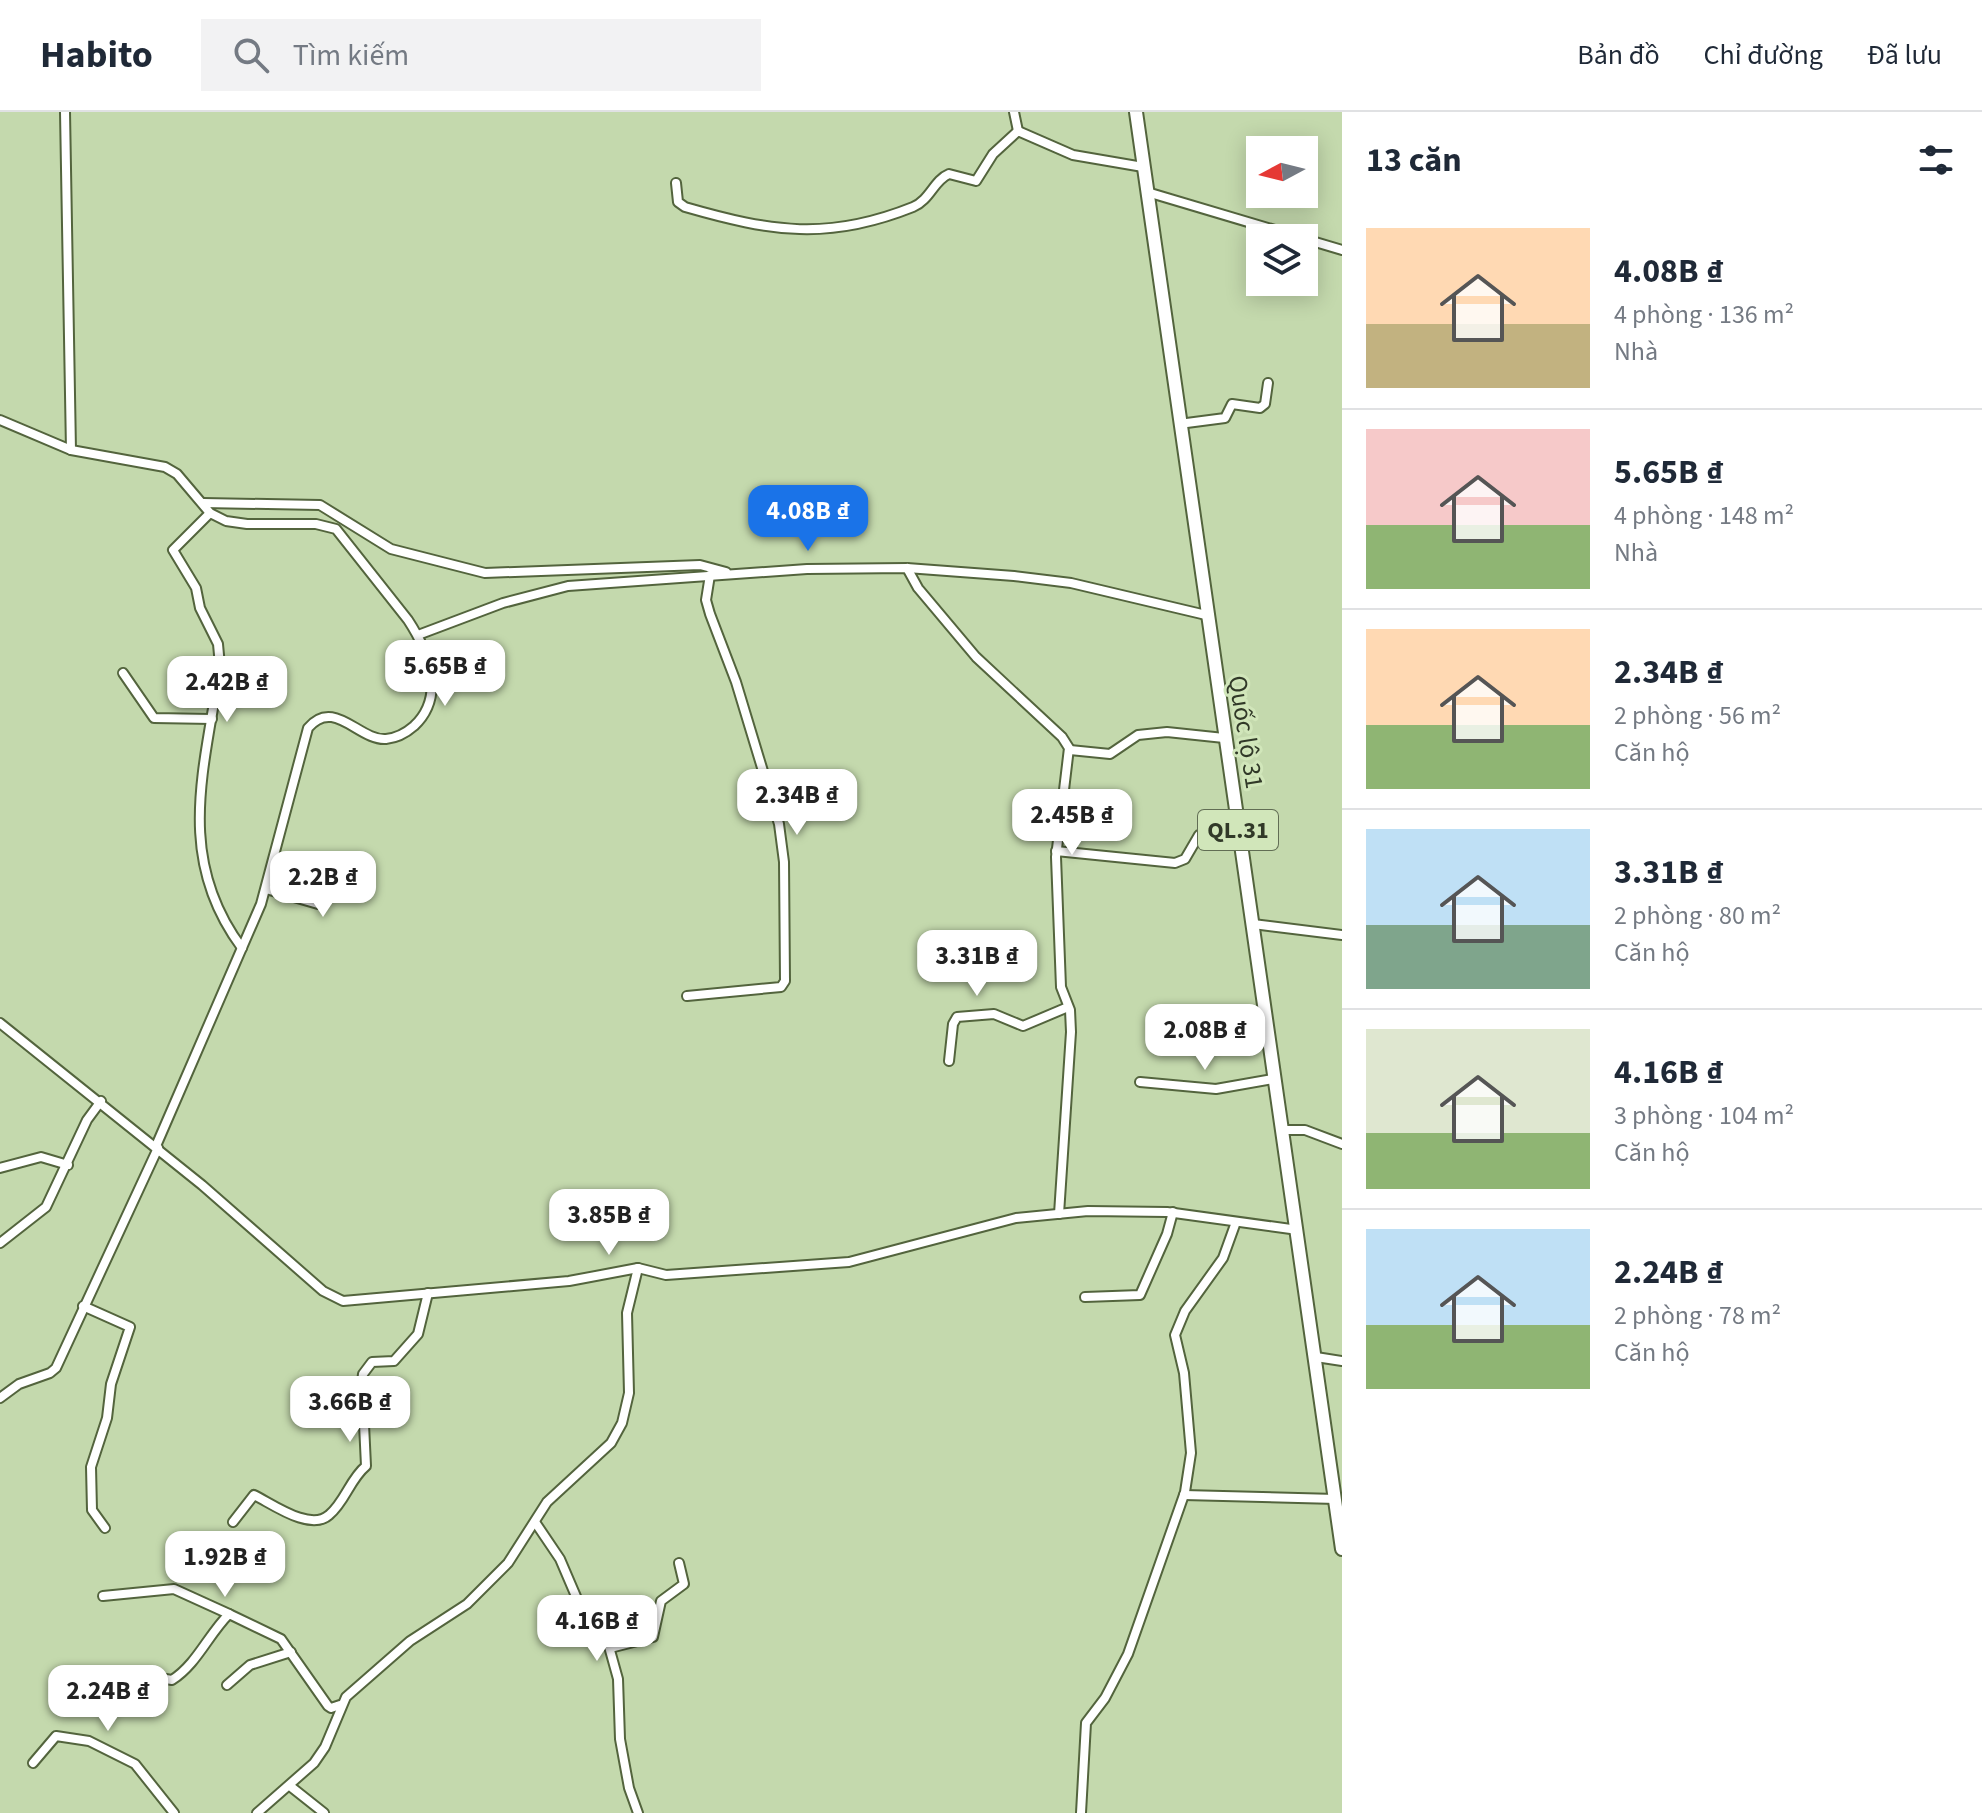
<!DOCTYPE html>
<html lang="vi">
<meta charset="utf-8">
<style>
:root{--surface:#fff;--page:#f2f2f3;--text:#1f2937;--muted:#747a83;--line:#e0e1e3;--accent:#1a73e8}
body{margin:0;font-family:"Source Sans 3",sans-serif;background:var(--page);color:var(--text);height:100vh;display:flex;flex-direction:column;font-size:30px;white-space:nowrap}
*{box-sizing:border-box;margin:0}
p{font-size:26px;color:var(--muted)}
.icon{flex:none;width:44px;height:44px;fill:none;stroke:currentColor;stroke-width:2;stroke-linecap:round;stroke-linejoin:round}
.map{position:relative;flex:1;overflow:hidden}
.panel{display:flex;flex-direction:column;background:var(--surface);width:640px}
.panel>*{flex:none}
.needle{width:52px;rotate:263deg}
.controls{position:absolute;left:1246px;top:24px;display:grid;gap:16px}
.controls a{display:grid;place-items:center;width:72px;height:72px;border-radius:0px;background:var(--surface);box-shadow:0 4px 20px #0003;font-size:40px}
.price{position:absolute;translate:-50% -68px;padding:0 18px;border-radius:16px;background:#fff;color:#222;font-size:26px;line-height:52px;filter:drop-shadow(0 2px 4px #0008)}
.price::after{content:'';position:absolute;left:50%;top:48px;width:24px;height:18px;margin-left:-12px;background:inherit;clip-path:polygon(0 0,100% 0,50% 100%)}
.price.active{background:var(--accent);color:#fff}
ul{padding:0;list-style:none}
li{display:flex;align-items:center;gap:24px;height:200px;padding:0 24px}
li+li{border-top:2px solid var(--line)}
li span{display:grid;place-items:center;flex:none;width:224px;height:160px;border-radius:0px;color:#555}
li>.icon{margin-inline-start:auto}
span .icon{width:96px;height:96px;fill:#fffc;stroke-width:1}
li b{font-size:34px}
h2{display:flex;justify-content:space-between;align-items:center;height:96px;padding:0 24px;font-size:34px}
header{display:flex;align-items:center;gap:48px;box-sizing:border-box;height:112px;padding:0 40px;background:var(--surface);border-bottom:2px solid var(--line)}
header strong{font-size:38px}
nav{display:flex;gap:44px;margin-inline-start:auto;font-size:28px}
.search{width:560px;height:72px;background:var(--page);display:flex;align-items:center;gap:20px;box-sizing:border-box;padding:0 28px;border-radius:0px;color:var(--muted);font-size:30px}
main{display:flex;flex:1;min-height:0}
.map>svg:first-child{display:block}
</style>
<header>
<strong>Habito</strong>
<div class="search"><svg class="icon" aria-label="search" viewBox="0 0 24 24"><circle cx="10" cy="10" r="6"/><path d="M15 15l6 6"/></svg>Tìm kiếm</div>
<nav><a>Bản đồ</a><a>Chỉ đường</a><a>Đã lưu</a></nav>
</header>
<main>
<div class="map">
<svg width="1342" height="1701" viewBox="0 0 1342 1701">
<rect width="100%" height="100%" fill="#c4d9ad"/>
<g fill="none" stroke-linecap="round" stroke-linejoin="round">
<defs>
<g id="minor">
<polyline points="65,0 71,338"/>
<polyline points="1014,0 1018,19"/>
<path d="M676,71l2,19 7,5c87,25 143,34 228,0 17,-7 21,-27 36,-33l27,7 17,-27 25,-23 55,24 70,12"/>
<polyline points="1147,80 1342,138"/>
<path d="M0,308l71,30 94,17 12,7 33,39 16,8 21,3h69l20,5 72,91c21,32 38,76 6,106 -8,7 -18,12 -28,13 -27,2 -52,-42 -78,-11l-47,176 -105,242"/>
<polyline points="1179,312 1225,306 1232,292 1260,296 1265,292 1268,271"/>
<polyline points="203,391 320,393 391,437 485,461 700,453 726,460"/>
<path d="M210,401l-37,37 23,38 4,20 18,36 2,22c-15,102 -46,191 22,282"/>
<polyline points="907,456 918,476 976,545 1062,625 1069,636 1056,745 1061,875 1070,898 1071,920 1059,1102"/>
<polyline points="418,523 503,491 568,474 807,457 907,456 1014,464 1071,471 1206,503"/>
<polyline points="123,561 154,606 212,607"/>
<polyline points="1070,638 1110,642 1138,623 1167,620 1224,626"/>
<polyline points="1056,739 1175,751 1185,747 1199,723 1240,730"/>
<polyline points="266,777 318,792 361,752"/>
<polyline points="1253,812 1342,823"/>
<polyline points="687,884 781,875 785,869 784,750 779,712 736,570 710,502 706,488 710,463"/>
<polyline points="0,911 202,1073 323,1179 343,1189 569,1169 638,1156 666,1163 849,1150 1016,1106 1088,1099 1167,1100 1298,1118"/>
<polyline points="949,949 953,912 957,905 994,902 1023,914 1068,895"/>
<polyline points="1140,970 1216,977 1273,967"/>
<polyline points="1281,1018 1305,1018 1342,1032"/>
<polyline points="0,1056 41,1045 68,1053"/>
<polyline points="0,1131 46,1095 87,1008 101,989"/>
<polyline points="1085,1185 1140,1183 1167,1122 1173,1100"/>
<polyline points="83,1194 130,1215 111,1272 107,1306 91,1355 92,1398 105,1416"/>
<polyline points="1316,1245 1342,1249"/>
<polyline points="0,1286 19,1272 50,1261 56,1256 158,1036"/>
<polyline points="1184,1383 1336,1387"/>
<path d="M233,1410l21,-27c17,8 56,37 75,20 16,-13 21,-36 37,-49l-4,-84 1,-8 9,-12 22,-1 24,-27 10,-41"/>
<polyline points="535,1410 560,1447 584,1503 600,1515 608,1531 618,1567 620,1627 629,1676 638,1701"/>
<polyline points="103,1484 174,1477 229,1502"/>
<polyline points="610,1536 653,1525 661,1489 684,1472 679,1451"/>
<path d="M108,1562l20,-1 44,7c25,-16 36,-45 57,-66l52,25 47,67 3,2 9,-3"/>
<polyline points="227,1573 250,1553 291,1540"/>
<polyline points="33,1651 56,1624 89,1629 135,1652 174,1701"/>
<polyline points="290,1674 324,1701"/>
<polyline points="257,1701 314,1651 325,1635 346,1585 410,1529 467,1492 508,1451 547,1390 611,1331 622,1311 629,1281 627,1201 638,1156"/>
<polyline points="1081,1701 1086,1611 1105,1586 1128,1542 1185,1380 1191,1341 1184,1261 1175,1223 1185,1199 1223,1146 1236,1110"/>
</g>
<polyline id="trunk" points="1136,0 1342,1437"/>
</defs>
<use href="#minor" stroke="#53643d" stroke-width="12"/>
<use href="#trunk" stroke="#53643d" stroke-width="16"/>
<use href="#minor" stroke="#fff" stroke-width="8"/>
<use href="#trunk" stroke="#fff" stroke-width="12"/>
</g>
<g text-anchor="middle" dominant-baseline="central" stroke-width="6" stroke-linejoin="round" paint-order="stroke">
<rect fill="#d1e6ba" stroke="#616d54" stroke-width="2" x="1198" y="698" width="80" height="40" rx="6"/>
<g font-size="24" font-weight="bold" fill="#313928">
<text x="1238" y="718">QL.31</text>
</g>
<g font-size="26" fill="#313928" stroke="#d1e6ba">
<text transform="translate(1246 620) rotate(81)">Quốc lộ 31</text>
</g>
</g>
</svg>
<div class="controls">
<a><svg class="needle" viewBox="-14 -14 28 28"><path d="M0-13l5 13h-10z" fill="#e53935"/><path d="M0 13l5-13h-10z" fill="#747a83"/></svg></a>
<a><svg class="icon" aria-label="layers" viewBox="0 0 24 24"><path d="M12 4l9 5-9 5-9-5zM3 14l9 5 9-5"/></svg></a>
</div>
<b class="price active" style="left:808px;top:441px">4.08B ₫</b>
<b class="price" style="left:445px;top:596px">5.65B ₫</b>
<b class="price" style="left:227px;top:612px">2.42B ₫</b>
<b class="price" style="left:797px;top:725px">2.34B ₫</b>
<b class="price" style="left:1072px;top:745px">2.45B ₫</b>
<b class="price" style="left:323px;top:807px">2.2B ₫</b>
<b class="price" style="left:977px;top:886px">3.31B ₫</b>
<b class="price" style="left:1205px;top:960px">2.08B ₫</b>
<b class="price" style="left:609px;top:1145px">3.85B ₫</b>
<b class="price" style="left:350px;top:1332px">3.66B ₫</b>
<b class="price" style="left:225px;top:1487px">1.92B ₫</b>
<b class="price" style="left:597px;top:1551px">4.16B ₫</b>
<b class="price" style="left:108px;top:1621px">2.24B ₫</b>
</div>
<section class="panel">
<h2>13 căn<svg class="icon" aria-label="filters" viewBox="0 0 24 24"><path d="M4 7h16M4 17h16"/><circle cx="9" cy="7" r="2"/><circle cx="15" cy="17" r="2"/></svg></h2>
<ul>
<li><span style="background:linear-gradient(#ffd9b3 60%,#c2b280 0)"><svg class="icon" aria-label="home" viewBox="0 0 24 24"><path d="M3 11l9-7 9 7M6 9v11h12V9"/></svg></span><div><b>4.08B ₫</b><p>4 phòng · 136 m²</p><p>Nhà</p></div></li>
<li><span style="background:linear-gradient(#f6c9c9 60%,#8fb573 0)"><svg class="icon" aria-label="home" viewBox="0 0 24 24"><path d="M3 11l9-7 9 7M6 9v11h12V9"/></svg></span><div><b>5.65B ₫</b><p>4 phòng · 148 m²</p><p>Nhà</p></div></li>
<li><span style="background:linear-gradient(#ffd9b3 60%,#8fb573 0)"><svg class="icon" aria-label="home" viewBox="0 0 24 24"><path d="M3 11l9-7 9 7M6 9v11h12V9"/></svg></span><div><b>2.34B ₫</b><p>2 phòng · 56 m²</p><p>Căn hộ</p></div></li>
<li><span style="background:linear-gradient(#bfe0f5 60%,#7fa58c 0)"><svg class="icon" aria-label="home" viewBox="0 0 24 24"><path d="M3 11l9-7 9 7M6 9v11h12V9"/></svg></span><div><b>3.31B ₫</b><p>2 phòng · 80 m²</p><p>Căn hộ</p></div></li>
<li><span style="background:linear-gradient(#dfe7d0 65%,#8fb573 0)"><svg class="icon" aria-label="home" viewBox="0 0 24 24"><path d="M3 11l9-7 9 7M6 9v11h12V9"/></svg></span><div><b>4.16B ₫</b><p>3 phòng · 104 m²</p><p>Căn hộ</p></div></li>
<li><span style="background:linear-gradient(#bfe0f5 60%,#8fb573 0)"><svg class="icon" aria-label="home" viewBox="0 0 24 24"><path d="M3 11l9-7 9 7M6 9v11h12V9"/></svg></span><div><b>2.24B ₫</b><p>2 phòng · 78 m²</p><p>Căn hộ</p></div></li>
</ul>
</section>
</main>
